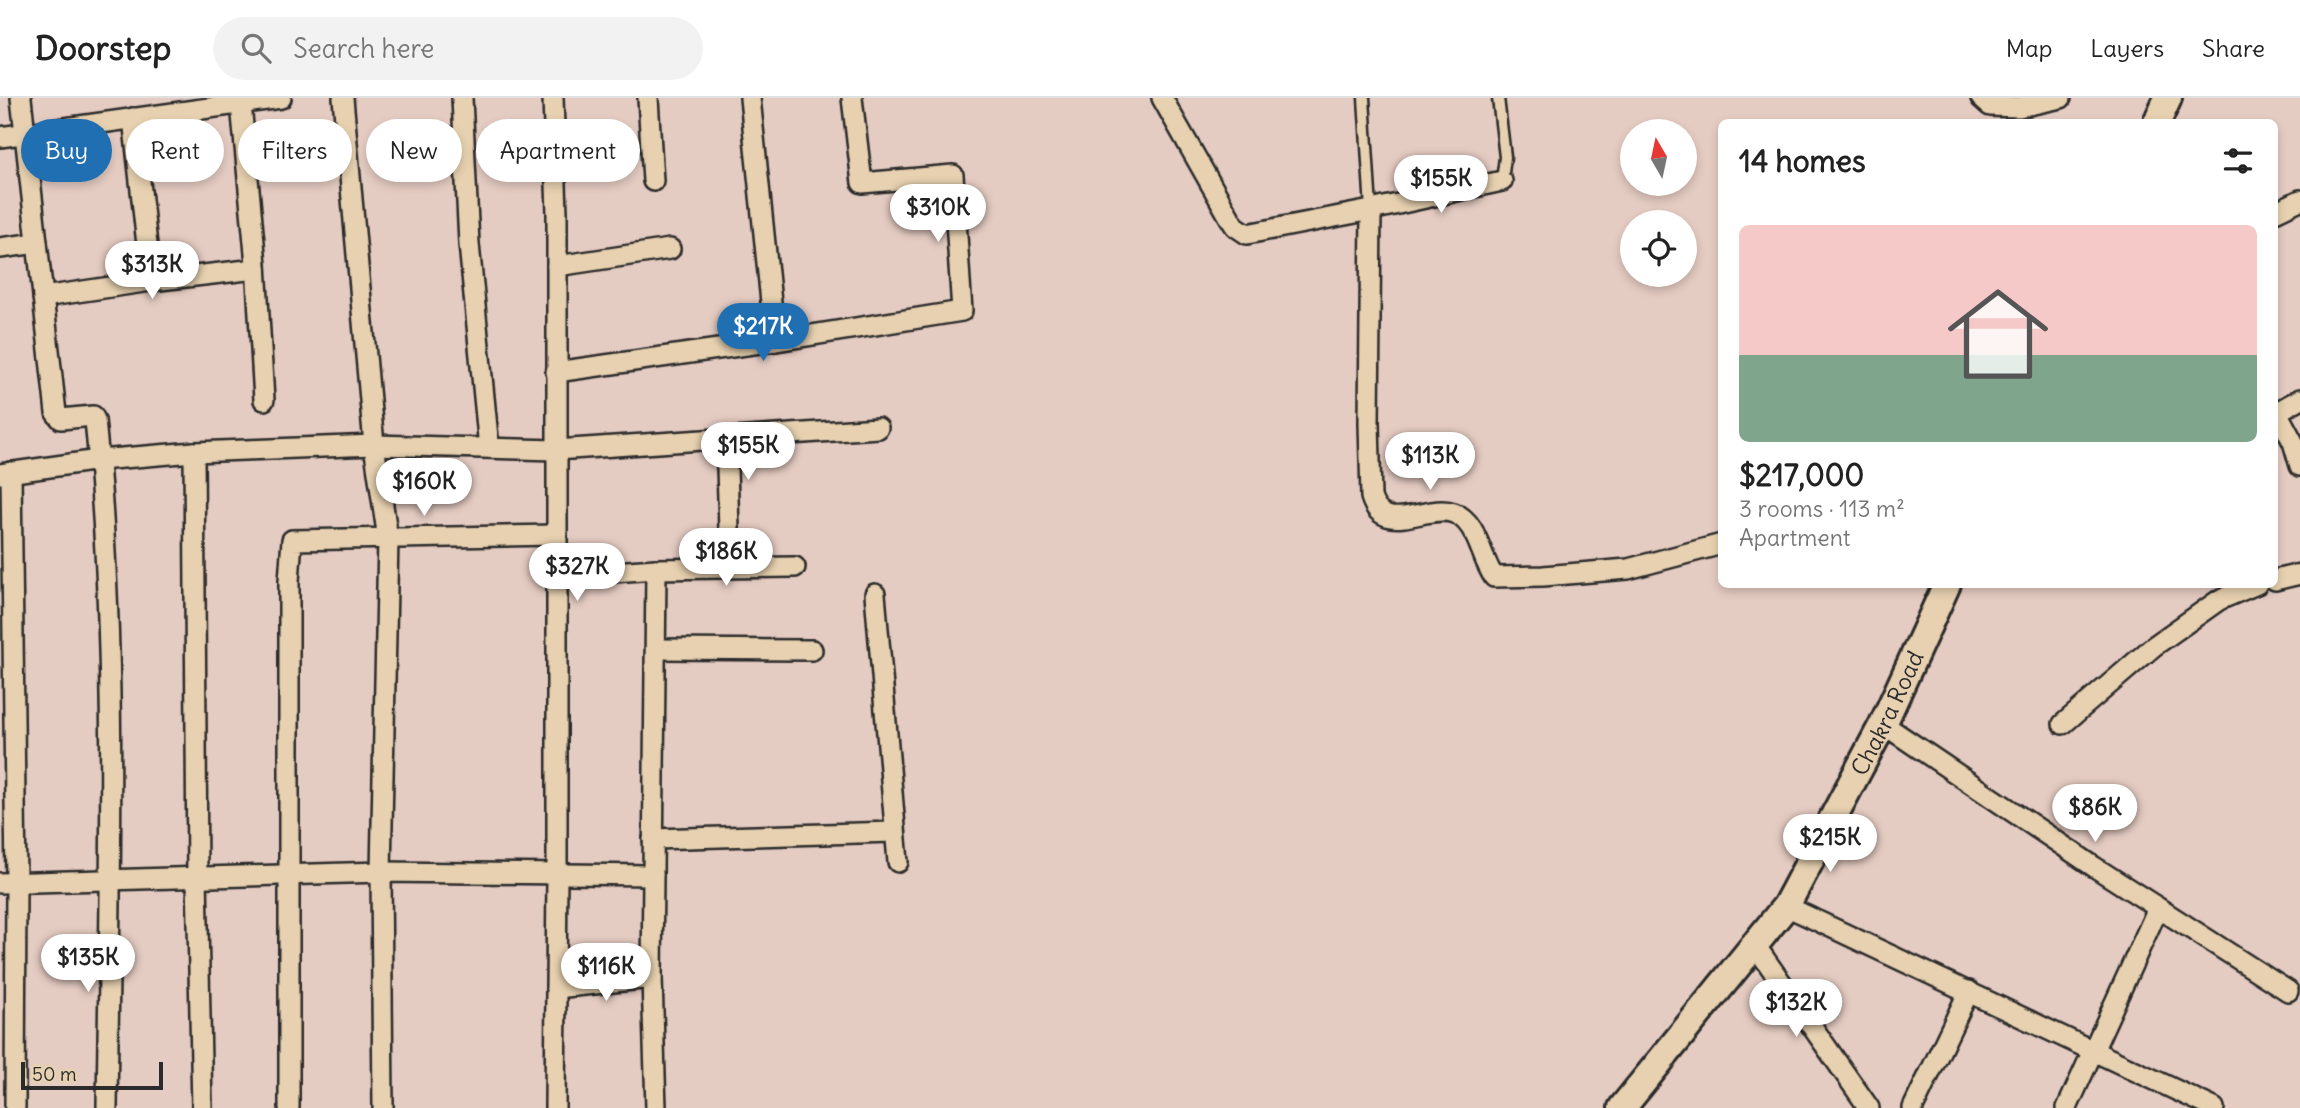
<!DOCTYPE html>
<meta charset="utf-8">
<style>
:root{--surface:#fff;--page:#f2f2f2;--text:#222;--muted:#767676;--line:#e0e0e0;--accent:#1f6fb2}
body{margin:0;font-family:Delius,sans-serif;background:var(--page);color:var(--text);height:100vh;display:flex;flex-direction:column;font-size:26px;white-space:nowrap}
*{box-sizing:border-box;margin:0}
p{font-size:23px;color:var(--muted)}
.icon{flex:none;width:38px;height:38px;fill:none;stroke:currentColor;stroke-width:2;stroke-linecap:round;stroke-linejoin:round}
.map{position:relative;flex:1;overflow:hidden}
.panel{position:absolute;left:1718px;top:21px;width:560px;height:469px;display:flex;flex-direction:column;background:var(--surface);border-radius:10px;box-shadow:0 4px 10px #0003}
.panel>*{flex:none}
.banner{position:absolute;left:21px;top:21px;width:665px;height:63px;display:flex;gap:14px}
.needle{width:46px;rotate:351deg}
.fabs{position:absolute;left:1620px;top:21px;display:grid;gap:14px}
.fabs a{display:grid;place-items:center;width:77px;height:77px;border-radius:50%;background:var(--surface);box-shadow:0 4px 10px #0003;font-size:35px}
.scale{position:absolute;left:21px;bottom:18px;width:142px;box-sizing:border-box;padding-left:7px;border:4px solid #2b2b2b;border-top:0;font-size:19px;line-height:24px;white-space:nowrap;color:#2b2b2b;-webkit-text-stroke:5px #e7d1b0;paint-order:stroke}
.price{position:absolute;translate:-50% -60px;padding:0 16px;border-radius:24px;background:#fff;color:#222;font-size:23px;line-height:46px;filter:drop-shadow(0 2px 4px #0008)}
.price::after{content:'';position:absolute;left:50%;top:42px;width:21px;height:16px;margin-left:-10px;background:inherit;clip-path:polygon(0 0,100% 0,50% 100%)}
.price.selected{background:var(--accent);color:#fff}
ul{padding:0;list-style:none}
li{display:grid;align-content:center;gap:14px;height:371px;padding:0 21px}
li+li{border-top:2px solid var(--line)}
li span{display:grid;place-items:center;height:217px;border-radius:10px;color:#555}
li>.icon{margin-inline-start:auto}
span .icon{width:126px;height:126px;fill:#fffc;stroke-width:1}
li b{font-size:30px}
h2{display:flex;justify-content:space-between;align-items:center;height:84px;padding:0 21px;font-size:30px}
.chip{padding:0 24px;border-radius:32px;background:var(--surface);box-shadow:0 4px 10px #0003;font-size:24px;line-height:63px}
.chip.selected{background:var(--accent);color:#fff}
header{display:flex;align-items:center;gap:42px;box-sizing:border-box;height:98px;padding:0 35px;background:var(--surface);border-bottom:2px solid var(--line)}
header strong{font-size:33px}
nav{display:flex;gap:38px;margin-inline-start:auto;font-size:24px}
.search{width:490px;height:63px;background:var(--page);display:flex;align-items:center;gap:18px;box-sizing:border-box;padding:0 24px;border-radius:38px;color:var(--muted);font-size:26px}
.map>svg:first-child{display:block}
</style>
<header>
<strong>Doorstep</strong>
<div class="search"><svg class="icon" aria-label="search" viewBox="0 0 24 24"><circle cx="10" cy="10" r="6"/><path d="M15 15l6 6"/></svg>Search here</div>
<nav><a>Map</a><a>Layers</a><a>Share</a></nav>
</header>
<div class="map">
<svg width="2300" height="1010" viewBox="0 0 2300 1010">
<rect width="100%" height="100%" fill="#e5ccc2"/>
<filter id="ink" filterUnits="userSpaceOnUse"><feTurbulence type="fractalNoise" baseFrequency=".0143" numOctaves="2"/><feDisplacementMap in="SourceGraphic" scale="14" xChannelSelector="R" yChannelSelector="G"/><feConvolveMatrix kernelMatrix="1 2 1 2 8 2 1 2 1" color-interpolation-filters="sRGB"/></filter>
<g filter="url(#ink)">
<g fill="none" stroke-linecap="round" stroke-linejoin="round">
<defs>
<g id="service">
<polyline points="1364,0 1371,112"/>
<polyline points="1498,0 1505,59 1502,83"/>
</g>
<g id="minor">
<path d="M21,0l35,315 5,6 32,-3 2,4c23,228 15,459 12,688"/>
<polyline points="343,0 374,347 388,441 381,774 383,1010"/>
<polyline points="462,0 469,146 489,350"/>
<polyline points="553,0 557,115 557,776 555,1010"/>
<polyline points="648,0 653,83"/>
<polyline points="750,0 775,243"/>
<polyline points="1162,0 1230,120 1235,128 1247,136 1371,112 1502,83"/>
<polyline points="1981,0 1990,8 2019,9 2061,0"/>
<polyline points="241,6 256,166 264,302"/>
<polyline points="133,20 151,183"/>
<polyline points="0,39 281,0"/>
<path d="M1371,112l-2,213 2,74c12,41 56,6 83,16 24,9 26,44 40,64l49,-1 85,-7 94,-25"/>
<polyline points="2275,114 2300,102"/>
<polyline points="0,150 37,145"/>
<polyline points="557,168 670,151"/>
<polyline points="43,199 151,183 256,171"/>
<polyline points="556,274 775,243 962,213 953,77 862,85 852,0"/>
<polyline points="2277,314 2293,344 2300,368"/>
<polyline points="2275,315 2300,301"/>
<polyline points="726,339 729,431"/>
<polyline points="194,354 197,779 202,1010"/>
<polyline points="11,374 16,784 15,1010"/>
<polyline points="0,376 99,362 194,354 374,347 556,352 878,330"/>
<polyline points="656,471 652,880 656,1010"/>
<polyline points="556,478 656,471 795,469"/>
<polyline points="2275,482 2300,476"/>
<polyline points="875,496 898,764"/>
<polyline points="656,551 812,552"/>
<polyline points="1883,626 2093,768 2288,893"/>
<polyline points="2063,626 2154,548 2219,502 2257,486"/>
<polyline points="653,741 894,734"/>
<polyline points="0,785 381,774 653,777"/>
<polyline points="1786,808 2214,1010"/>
<polyline points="1755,847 1869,1010"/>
<polyline points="556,890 652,880"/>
<polyline points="289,1010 289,483 292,442 556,437"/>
<polyline points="1913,1010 1969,893"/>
<polyline points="2067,1010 2158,810"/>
</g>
<g id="secondary">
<polyline points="2157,24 2168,0"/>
<path id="s1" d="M1622,1010l164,-202 97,-182 64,-140"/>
</g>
</defs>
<use href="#service" stroke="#2b2b2b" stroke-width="15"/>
<use href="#minor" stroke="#2b2b2b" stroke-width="24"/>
<use href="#secondary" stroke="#2b2b2b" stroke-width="32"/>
<use href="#service" stroke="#e7d1b0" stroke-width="10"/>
<use href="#minor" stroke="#e7d1b0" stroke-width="19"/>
<use href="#secondary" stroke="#e7d1b0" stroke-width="26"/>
</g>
</g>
<g text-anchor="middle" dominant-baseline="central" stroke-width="7" stroke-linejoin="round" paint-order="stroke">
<g font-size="23" fill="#2b2b2b" stroke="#e7d1b0">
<text stroke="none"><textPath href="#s1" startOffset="478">Chakra Road</textPath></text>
</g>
</g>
</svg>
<div class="fabs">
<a><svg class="needle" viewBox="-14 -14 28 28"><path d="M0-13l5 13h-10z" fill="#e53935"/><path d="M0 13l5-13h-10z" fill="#767676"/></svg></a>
<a><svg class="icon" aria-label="locate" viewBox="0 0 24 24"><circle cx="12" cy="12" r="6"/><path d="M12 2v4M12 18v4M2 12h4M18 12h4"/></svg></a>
</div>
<div class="scale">50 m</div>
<b class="price" style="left:1441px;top:117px">$155K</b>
<b class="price" style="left:938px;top:146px">$310K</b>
<b class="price" style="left:152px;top:203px">$313K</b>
<b class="price selected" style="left:763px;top:265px">$217K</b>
<b class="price" style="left:748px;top:384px">$155K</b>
<b class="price" style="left:1430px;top:394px">$113K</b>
<b class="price" style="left:424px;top:420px">$160K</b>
<b class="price" style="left:726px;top:490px">$186K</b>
<b class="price" style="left:577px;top:505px">$327K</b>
<b class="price" style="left:2095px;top:746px">$86K</b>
<b class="price" style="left:1830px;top:776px">$215K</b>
<b class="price" style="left:88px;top:896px">$135K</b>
<b class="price" style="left:606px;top:905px">$116K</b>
<b class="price" style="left:1796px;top:941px">$132K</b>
<div class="banner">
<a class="chip selected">Buy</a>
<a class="chip">Rent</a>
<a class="chip">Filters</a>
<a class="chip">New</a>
<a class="chip">Apartment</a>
</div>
<section class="panel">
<h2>14 homes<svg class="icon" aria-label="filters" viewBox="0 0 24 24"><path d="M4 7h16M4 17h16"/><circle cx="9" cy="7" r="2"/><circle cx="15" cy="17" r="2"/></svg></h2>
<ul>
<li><span style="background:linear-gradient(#f6c9c9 60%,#7fa58c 0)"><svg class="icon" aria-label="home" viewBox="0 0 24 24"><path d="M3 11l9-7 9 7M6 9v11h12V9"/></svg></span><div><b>$217,000</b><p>3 rooms · 113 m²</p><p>Apartment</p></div></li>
</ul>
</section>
</div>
